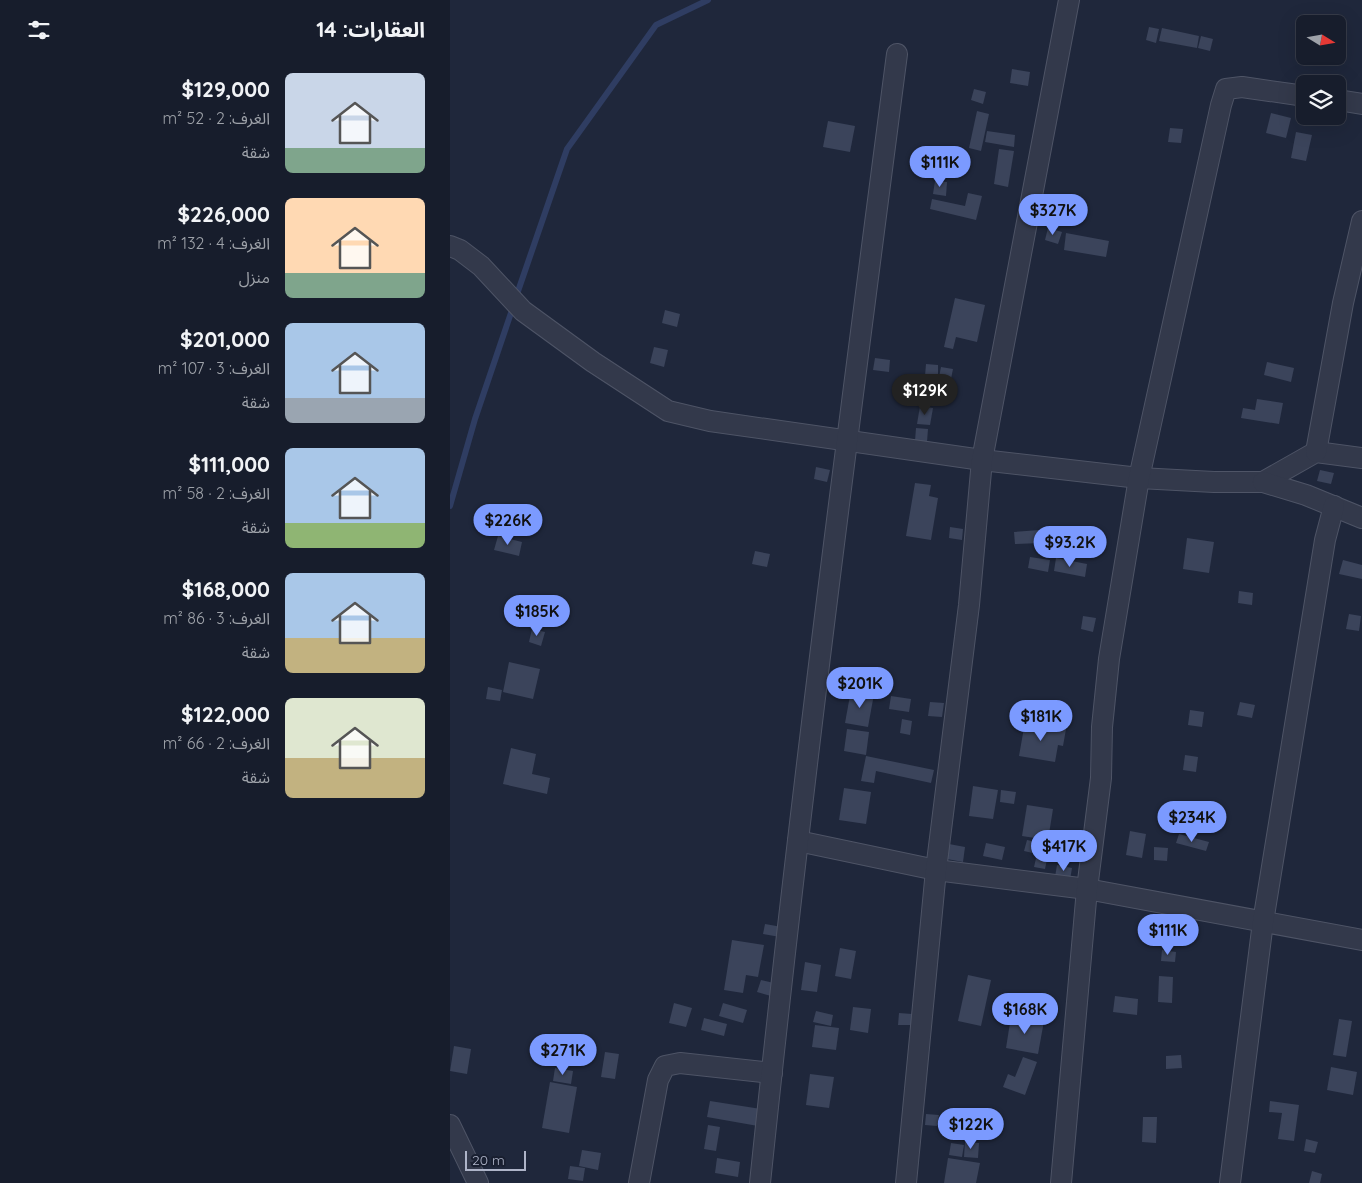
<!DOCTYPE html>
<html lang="ar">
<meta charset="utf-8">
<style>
:root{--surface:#171d2c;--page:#242a38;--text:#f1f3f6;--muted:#9ea2a9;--line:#363b48;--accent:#7b9aff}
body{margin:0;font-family:Quicksand,"Noto Sans Arabic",sans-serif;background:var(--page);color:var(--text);direction:rtl;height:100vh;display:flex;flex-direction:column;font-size:19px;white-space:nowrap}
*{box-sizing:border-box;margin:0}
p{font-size:16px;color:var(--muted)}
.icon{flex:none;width:28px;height:28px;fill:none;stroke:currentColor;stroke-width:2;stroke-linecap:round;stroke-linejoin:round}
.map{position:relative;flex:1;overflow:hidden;direction:ltr}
.sheet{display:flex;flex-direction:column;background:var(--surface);width:450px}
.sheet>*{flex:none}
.needle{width:32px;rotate:101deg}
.fabs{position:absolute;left:846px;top:15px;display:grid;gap:10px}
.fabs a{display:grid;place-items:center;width:50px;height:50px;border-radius:8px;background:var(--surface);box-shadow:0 5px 20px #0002,0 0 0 1px var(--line);font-size:25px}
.scale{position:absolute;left:15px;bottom:12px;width:61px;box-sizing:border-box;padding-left:5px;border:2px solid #aeb4c8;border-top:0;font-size:14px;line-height:18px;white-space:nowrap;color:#aeb4c8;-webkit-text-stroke:4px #191f30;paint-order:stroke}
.price{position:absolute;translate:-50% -42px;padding:0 11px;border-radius:18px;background:var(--accent);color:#111;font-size:16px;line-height:32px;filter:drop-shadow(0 1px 2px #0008)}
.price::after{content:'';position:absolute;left:50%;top:30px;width:15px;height:11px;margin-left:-8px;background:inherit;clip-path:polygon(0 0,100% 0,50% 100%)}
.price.on{background:#222;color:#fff}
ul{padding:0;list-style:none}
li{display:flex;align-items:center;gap:15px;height:125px;padding:0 25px}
li span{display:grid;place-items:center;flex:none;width:140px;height:100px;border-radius:8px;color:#555}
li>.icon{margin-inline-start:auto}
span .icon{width:60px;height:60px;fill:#fffc;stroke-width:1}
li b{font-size:21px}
h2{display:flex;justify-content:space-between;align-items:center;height:60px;padding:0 25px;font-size:21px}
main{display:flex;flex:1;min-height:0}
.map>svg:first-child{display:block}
</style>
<main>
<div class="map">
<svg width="912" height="1183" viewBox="0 0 912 1183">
<rect width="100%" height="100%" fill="#1f273b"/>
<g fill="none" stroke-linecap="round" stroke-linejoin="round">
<g stroke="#2f3d62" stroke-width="6">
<polyline points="66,297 117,149 206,25 258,0"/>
<polyline points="0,506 25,419 63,307"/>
</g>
</g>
<g fill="#3b445b">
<polygon points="699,27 709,29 706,43 696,40"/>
<polygon points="712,28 749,36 747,48 709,41"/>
<polygon points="751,36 763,39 760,51 748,48"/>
<polygon points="562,69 580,72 578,86 560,83"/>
<polygon points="524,89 536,92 533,104 521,100"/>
<polygon points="527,111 539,114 531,151 519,148"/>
<polygon points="821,113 841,118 836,138 816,133"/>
<polygon points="378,121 405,126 400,152 373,147"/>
<polygon points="720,128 733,129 731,143 718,142"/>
<polygon points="537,131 565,135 564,147 535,142"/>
<polygon points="846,132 862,135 856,161 841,158"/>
<polygon points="487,149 500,151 498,164 485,162"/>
<polygon points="549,149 564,151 558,187 544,184"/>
<polygon points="485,181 497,182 496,196 483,194"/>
<polygon points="518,193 532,196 526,220 480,209 482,199 515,206"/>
<polygon points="598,228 612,232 608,244 595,240"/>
<polygon points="616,233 659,241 656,257 614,250"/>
<polygon points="505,298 535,305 527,342 506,337 503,349 494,347"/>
<polygon points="215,310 230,314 227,327 212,323"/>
<polygon points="204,347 218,350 214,367 200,363"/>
<polygon points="425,358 440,360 439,372 423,370"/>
<polygon points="817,362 844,368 841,382 814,375"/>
<polygon points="476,364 488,365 488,377 475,376"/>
<polygon points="491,367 503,369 501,379 489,377"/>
<polygon points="807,399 833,403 829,424 791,418 793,408 805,410"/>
<polygon points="470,406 483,408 480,425 467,424"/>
<polygon points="466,428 478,429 477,442 465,441"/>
<polygon points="366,467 380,470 377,482 364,479"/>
<polygon points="870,470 884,473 881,484 867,481"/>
<polygon points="465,483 481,485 479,496 488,498 481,540 456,536"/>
<polygon points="500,527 513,529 512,540 499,538"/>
<polygon points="590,530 591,543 565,544 564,532"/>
<polygon points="48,536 72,542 69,556 44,550"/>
<polygon points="737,538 764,542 759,573 733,569"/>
<polygon points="305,551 320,554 317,567 302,564"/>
<polygon points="580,557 600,560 598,572 578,568"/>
<polygon points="606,558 637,564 635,577 604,571"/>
<polygon points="893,560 912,565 912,579 889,574"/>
<polygon points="789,591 803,593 802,605 788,603"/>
<polygon points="899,614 911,616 909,631 896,629"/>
<polygon points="633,616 646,618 643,632 631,629"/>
<polygon points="82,629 95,632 91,646 79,642"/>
<polygon points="59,662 90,669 83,699 53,692"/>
<polygon points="38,687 52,690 50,701 36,699"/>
<polygon points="401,690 424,694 418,727 395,723"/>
<polygon points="441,696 461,699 459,712 439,709"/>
<polygon points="480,702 494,703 492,717 478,716"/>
<polygon points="790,702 805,705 802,718 787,715"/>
<polygon points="740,710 754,712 752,727 738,725"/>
<polygon points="452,719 462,721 460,735 450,733"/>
<polygon points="575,722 616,729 613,746 608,745 605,762 569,756"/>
<polygon points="397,729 419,732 416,755 394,751"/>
<polygon points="61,748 86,754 82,774 100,778 97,794 53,784"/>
<polygon points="735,755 748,757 746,772 733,770"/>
<polygon points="416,756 484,770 481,783 426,771 424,783 411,781"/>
<polygon points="523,786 548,790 543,819 519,816"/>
<polygon points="394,788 421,792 416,824 389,820"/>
<polygon points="551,790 566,792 564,804 550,802"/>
<polygon points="577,805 603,809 598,840 572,836"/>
<polygon points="680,831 696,834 692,858 676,855"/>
<polygon points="729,834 759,842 756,851 726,843"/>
<polygon points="577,840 600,845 595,869 584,867 587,854 574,851"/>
<polygon points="536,843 555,847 552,860 533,856"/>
<polygon points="499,844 515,847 513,862 497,859"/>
<polygon points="704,847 718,848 717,861 704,860"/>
<polygon points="607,865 622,868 620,880 605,877"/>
<polygon points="315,924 332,927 330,937 313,934"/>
<polygon points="282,940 314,945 308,977 296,975 293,993 274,990"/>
<polygon points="390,948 406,951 401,979 385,976"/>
<polygon points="712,950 726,952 725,962 711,961"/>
<polygon points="355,962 371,965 367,992 351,990"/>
<polygon points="518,975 541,980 531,1026 508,1021"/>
<polygon points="709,976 723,977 722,1003 708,1002"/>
<polygon points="311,980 324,983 321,996 307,992"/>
<polygon points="665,996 688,999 687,1015 663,1012"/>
<polygon points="224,1003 242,1008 236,1027 219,1023"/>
<polygon points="273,1003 297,1010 293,1023 269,1016"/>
<polygon points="403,1007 421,1009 418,1033 400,1030"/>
<polygon points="366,1011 383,1015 381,1026 363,1022"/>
<polygon points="449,1013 462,1014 461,1025 448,1025"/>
<polygon points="561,1016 594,1021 588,1054 556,1048"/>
<polygon points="254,1018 277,1024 274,1036 251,1030"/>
<polygon points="889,1019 902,1021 896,1057 883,1055"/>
<polygon points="365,1025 389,1028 386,1050 362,1047"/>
<polygon points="4,1046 21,1049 17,1074 0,1071"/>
<polygon points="155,1052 169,1054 165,1079 151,1077"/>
<polygon points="731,1055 732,1068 716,1069 716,1056"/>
<polygon points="573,1057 587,1062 575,1095 553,1087 558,1074 565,1077"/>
<polygon points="881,1067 907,1072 903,1095 877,1090"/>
<polygon points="105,1068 123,1071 121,1084 103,1081"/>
<polygon points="360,1074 384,1077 379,1108 356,1105"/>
<polygon points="100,1082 127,1087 119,1133 92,1128"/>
<polygon points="260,1101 311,1109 308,1126 257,1117"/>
<polygon points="820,1101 849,1105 844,1141 828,1139 832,1113 819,1112"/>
<polygon points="476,1114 489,1115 487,1126 475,1125"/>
<polygon points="693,1117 707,1117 706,1143 692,1142"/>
<polygon points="258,1125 270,1127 266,1151 254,1149"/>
<polygon points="856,1139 868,1142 865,1153 854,1151"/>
<polygon points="515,1142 529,1143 528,1158 514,1157"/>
<polygon points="501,1143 514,1145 512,1157 499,1155"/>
<polygon points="132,1150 151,1153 148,1170 129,1166"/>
<polygon points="267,1158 290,1162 288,1177 265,1173"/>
<polygon points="498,1158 530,1163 526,1183 494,1183"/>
<polygon points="120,1166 135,1168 133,1181 118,1179"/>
<polygon points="862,1171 872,1174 870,1183 859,1183"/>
</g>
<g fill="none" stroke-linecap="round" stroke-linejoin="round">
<defs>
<g id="street">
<polyline points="888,100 912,104"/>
<polyline points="0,246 10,250 31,266 73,311 143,362 218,411 260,421 532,460 689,478 764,482 813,482 866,452 912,458"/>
<polyline points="866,452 893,303 912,221"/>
<polyline points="813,482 856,495 912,518"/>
<polyline points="348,841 486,870 637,889 912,940"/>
<polyline points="0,1125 28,1183"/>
<polyline points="189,1183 208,1080 215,1066 230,1063 322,1073"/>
<path d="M310,1183c39,-377 88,-753 137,-1129"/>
<polyline points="456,1183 486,870 519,605 532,460 619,0"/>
<polyline points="611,1183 637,889 651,778 652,727 659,659 689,478 771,105 776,89 792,87 855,96"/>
<polyline points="780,1183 813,922 875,540 884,506"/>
</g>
</defs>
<use href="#street" stroke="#4e5466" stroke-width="22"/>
<use href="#street" stroke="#33394b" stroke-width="20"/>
</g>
</svg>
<div class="fabs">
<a><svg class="needle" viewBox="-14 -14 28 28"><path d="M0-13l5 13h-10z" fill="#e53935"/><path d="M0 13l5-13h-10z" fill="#9ea2a9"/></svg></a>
<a><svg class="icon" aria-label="layers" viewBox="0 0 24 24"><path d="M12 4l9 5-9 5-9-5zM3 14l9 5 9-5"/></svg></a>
</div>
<div class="scale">20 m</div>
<b class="price" style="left:490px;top:188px">$111K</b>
<b class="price" style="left:603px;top:236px">$327K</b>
<b class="price on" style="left:475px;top:416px">$129K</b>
<b class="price" style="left:58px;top:546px">$226K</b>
<b class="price" style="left:620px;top:568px">$93.2K</b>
<b class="price" style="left:87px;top:637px">$185K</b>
<b class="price" style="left:410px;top:709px">$201K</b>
<b class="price" style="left:591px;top:742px">$181K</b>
<b class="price" style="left:742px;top:843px">$234K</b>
<b class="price" style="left:614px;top:872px">$417K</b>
<b class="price" style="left:718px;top:956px">$111K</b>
<b class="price" style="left:575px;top:1035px">$168K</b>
<b class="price" style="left:113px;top:1076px">$271K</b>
<b class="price" style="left:521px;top:1150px">$122K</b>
</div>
<section class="sheet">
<h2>العقارات: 14<svg class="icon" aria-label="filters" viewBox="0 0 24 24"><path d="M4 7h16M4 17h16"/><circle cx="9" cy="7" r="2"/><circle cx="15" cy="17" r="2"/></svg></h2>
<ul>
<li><span style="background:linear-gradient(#c9d6e8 75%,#7fa58c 0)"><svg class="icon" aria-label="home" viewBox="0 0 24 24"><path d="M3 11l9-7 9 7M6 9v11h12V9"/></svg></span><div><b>$129,000</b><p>الغرف: 2 · 52 m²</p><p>شقة</p></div></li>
<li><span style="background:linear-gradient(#ffd9b3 75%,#7fa58c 0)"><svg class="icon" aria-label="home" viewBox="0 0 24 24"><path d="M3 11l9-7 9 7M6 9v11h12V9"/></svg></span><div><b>$226,000</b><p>الغرف: 4 · 132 m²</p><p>منزل</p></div></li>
<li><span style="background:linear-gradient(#a9c7e8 75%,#9aa5b1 0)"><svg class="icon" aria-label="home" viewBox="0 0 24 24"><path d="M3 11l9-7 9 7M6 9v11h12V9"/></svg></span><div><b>$201,000</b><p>الغرف: 3 · 107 m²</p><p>شقة</p></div></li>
<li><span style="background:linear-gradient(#a9c7e8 75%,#8fb573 0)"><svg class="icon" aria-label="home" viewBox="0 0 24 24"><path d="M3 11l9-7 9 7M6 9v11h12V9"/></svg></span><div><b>$111,000</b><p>الغرف: 2 · 58 m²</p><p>شقة</p></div></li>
<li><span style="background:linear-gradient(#a9c7e8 65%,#c2b280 0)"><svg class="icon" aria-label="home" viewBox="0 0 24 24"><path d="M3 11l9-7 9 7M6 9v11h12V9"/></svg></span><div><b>$168,000</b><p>الغرف: 3 · 86 m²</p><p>شقة</p></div></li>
<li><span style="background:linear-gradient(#dfe7d0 60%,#c2b280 0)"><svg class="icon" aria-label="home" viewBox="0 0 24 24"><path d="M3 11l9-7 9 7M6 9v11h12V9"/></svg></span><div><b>$122,000</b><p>الغرف: 2 · 66 m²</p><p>شقة</p></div></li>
</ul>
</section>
</main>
